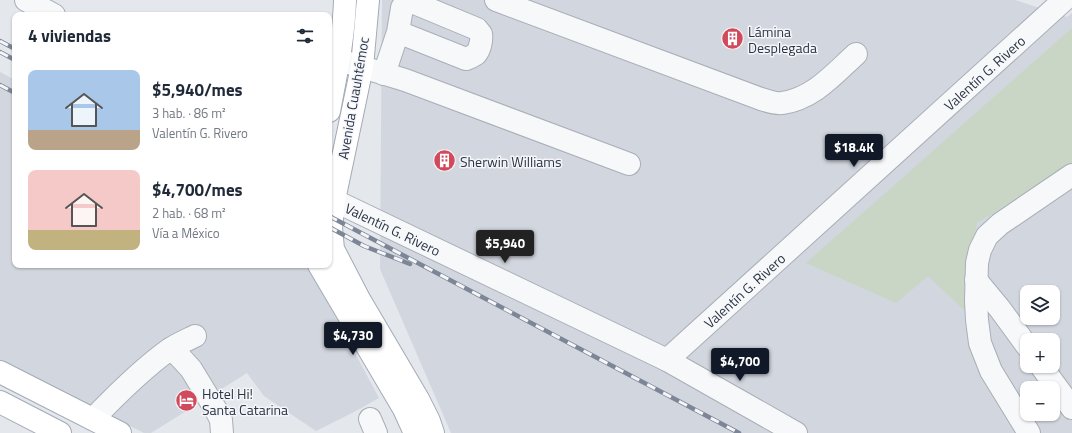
<!DOCTYPE html>
<html lang="es">
<meta charset="utf-8">
<style>
:root{--surface:#fff;--page:#f6f6f7;--text:#1f2937;--muted:#747a83;--accent:#111827}
body{margin:0;font-family:"Titillium Web",sans-serif;background:var(--page);color:var(--text);height:100vh;display:flex;flex-direction:column;font-size:15px;white-space:nowrap}
*{box-sizing:border-box;margin:0}
p{font-size:13px;color:var(--muted)}
.icon{flex:none;width:22px;height:22px;fill:none;stroke:currentColor;stroke-width:2;stroke-linecap:round;stroke-linejoin:round}
.map{position:relative;flex:1;overflow:hidden}
.drawer{position:absolute;left:12px;top:12px;width:320px;height:256px;display:flex;flex-direction:column;background:var(--surface);border-radius:8px;box-shadow:0 1px 3px #0004}
.drawer>*{flex:none}
.fabs{position:absolute;left:1020px;top:285px;display:grid;gap:8px}
.fabs a{display:grid;place-items:center;width:40px;height:40px;border-radius:8px;background:var(--surface);box-shadow:0 1px 3px #0004;font-size:20px}
.price{position:absolute;translate:-50% -34px;padding:0 9px;border-radius:4px;background:var(--accent);color:#fff;font-size:13px;line-height:26px;filter:drop-shadow(0 1px 2px #0008)}
.price::after{content:'';position:absolute;left:50%;top:24px;width:12px;height:9px;margin-left:-6px;background:inherit;clip-path:polygon(0 0,100% 0,50% 100%)}
.price.active{background:#222;color:#fff}
ul{padding:0;list-style:none}
li{display:flex;align-items:center;gap:12px;height:100px;padding:0 16px}
li span{display:grid;place-items:center;flex:none;width:112px;height:80px;border-radius:8px;color:#555}
li>.icon{margin-inline-start:auto}
span .icon{width:48px;height:48px;fill:#fffc;stroke-width:1}
li b{font-size:17px}
h2{display:flex;justify-content:space-between;align-items:center;height:48px;padding:0 16px;font-size:17px}
.map>svg:first-child{display:block}
</style>
<div class="map">
<svg width="1072" height="433" viewBox="0 0 1072 433">
<rect width="100%" height="100%" fill="#e4e7ec"/>
<g fill="#d2d6de" fill-rule="evenodd">
<path d="M382,0h633l52,17 5,-4v420h-621l-71,-164zM1027,292h26v26h-26zM1027,340h26v26h-26zM1027,388h26v26h-26z"/>
<polygon points="0,72 15,80 15,265 308,265 379,398 354,412 316,431 264,396 247,373 151,433 144,433 0,361"/>
</g>
<polygon fill="#c9d6c5" points="1072,28 1072,164 977,223 964,310 928,276 896,303 806,263"/>
<g fill="none" stroke-linecap="round" stroke-linejoin="round">
<defs>
<g id="minor">
<polyline points="26,0 54,15"/>
<path d="M496,0l265,99c6,2 15,5 21,4 31,-4 52,-29 74,-49"/>
<polyline points="339,60 405,80 629,164"/>
<path d="M384,74l14,-42 4,-24 3,-5 7,-1 65,27 4,5c1,6 -1,15 -5,20 -3,2 -7,4 -10,5l-68,-27"/>
<path id="s1" d="M329,198l338,162 129,73"/>
<polyline points="976,280 1000,309 1027,346"/>
<polyline points="171,349 180,357 191,369 216,410 221,420 222,433"/>
<path id="s2" d="M667,360l397,-360"/>
<polyline points="1041,366 1072,408"/>
<path d="M93,419c24,-25 49,-50 77,-70 8,-5 17,-9 25,-13"/>
<polyline points="370,419 376,433"/>
<polyline points="1029,433 991,371 980,343 977,320 976,301 977,263 980,250 987,236 1000,224 1072,175"/>
</g>
<g id="major">
<polyline points="368,0 362,67 334,200 331,228 333,249 359,299 418,399 429,421 433,433"/>
<path d="M329,111c7,-37 15,-74 16,-111"/>
<polyline points="319,265 404,409 415,433"/>
<polyline points="0,372 120,433"/>
<polyline points="0,402 60,433"/>
</g>
</defs>
<use href="#minor" stroke="#a9aeb7" stroke-width="24"/>
<use href="#major" stroke="#a3abb8" stroke-width="24"/>
<use href="#minor" stroke="#f7f8fa" stroke-width="22"/>
<use href="#major" stroke="#fff" stroke-width="22"/>
<defs>
<g id="rail">
<polyline points="0,41 15,49"/>
<polyline points="0,52 15,60"/>
<polyline points="0,85 15,93"/>
<polyline points="329,216 739,433"/>
<polyline points="329,227 364,246 410,264"/>
</g>
</defs>
<use href="#rail" stroke="#7d8696" stroke-width="4.5"/>
<use href="#rail" stroke="#f4f6f9" stroke-width="3" stroke-dasharray="9" stroke-linecap="butt"/>
</g>
<defs>
<symbol id="building-disc" viewBox="-11 -11 22 22"><circle r="9.5" fill="#d1495b" stroke="#f4f6f9"/><path d="M-4-6H4V6H1V3H-1V6H-4ZM-2.5-4.3h1.7v1.8h-1.7ZM.8-4.3h1.7v1.8H.8ZM-2.5-1h1.7V.8h-1.7ZM.8-1h1.7V.8H.8Z" fill="#fff"/></symbol>
<symbol id="hotel-disc" viewBox="-11 -11 22 22"><circle r="9.5" fill="#d1495b" stroke="#f4f6f9"/><path d="M-6-4.5h1.5V1H6V5H4.5V3h-9V5H-6ZM-4 0a1.8 1.8 0 1 1 3.6 0ZM.5 0V-2.5h3Q6-2.5 6 0Z" fill="#fff"/></symbol>
</defs>
<g fill-rule="evenodd">
<use href="#building-disc" x="720" y="26" width="25" height="25"/>
<use href="#building-disc" x="432" y="148" width="25" height="25"/>
<use href="#hotel-disc" x="174" y="388" width="25" height="25"/>
</g>
<g text-anchor="middle" dominant-baseline="central" stroke-width="3" stroke-linejoin="round" paint-order="stroke">
<g font-size="14" fill="#2b3445" stroke="#f4f6f9" text-anchor="start">
<text x="748" y="31">Lámina<tspan x="748" dy="16">Desplegada</tspan></text>
<text x="460" y="161">Sherwin Williams</text>
<text x="202" y="393">Hotel Hi!<tspan x="202" dy="16">Santa Catarina</tspan></text>
</g>
<g font-size="14" fill="#2b3445" stroke="#f4f6f9">
<text stroke="none"><textPath href="#s2" startOffset="428">Valentín G. Rivero</textPath></text>
<text transform="translate(353 98) rotate(-80)">Avenida Cuauhtémoc</text>
<text stroke="none"><textPath href="#s1" startOffset="71">Valentín G. Rivero</textPath></text>
<text stroke="none"><textPath href="#s2" startOffset="104">Valentín G. Rivero</textPath></text>
</g>
</g>
</svg>
<div class="fabs">
<a><svg class="icon" aria-label="layers" viewBox="0 0 24 24"><path d="M12 4l9 5-9 5-9-5zM3 14l9 5 9-5"/></svg></a>
<a>+</a>
<a>−</a>
</div>
<b class="price" style="left:854px;top:168px">$18.4K</b>
<b class="price active" style="left:505px;top:264px">$5,940</b>
<b class="price" style="left:353px;top:356px">$4,730</b>
<b class="price" style="left:740px;top:382px">$4,700</b>
<section class="drawer">
<h2>4 viviendas<svg class="icon" aria-label="filters" viewBox="0 0 24 24"><path d="M4 7h16M4 17h16"/><circle cx="9" cy="7" r="2"/><circle cx="15" cy="17" r="2"/></svg></h2>
<ul>
<li><span style="background:linear-gradient(#a9c7e8 75%,#b9a48a 0)"><svg class="icon" aria-label="home" viewBox="0 0 24 24"><path d="M3 11l9-7 9 7M6 9v11h12V9"/></svg></span><div><b>$5,940/mes</b><p>3 hab. · 86 m²</p><p>Valentín G. Rivero</p></div></li>
<li><span style="background:linear-gradient(#f6c9c9 75%,#c2b280 0)"><svg class="icon" aria-label="home" viewBox="0 0 24 24"><path d="M3 11l9-7 9 7M6 9v11h12V9"/></svg></span><div><b>$4,700/mes</b><p>2 hab. · 68 m²</p><p>Vía a México</p></div></li>
</ul>
</section>
</div>
